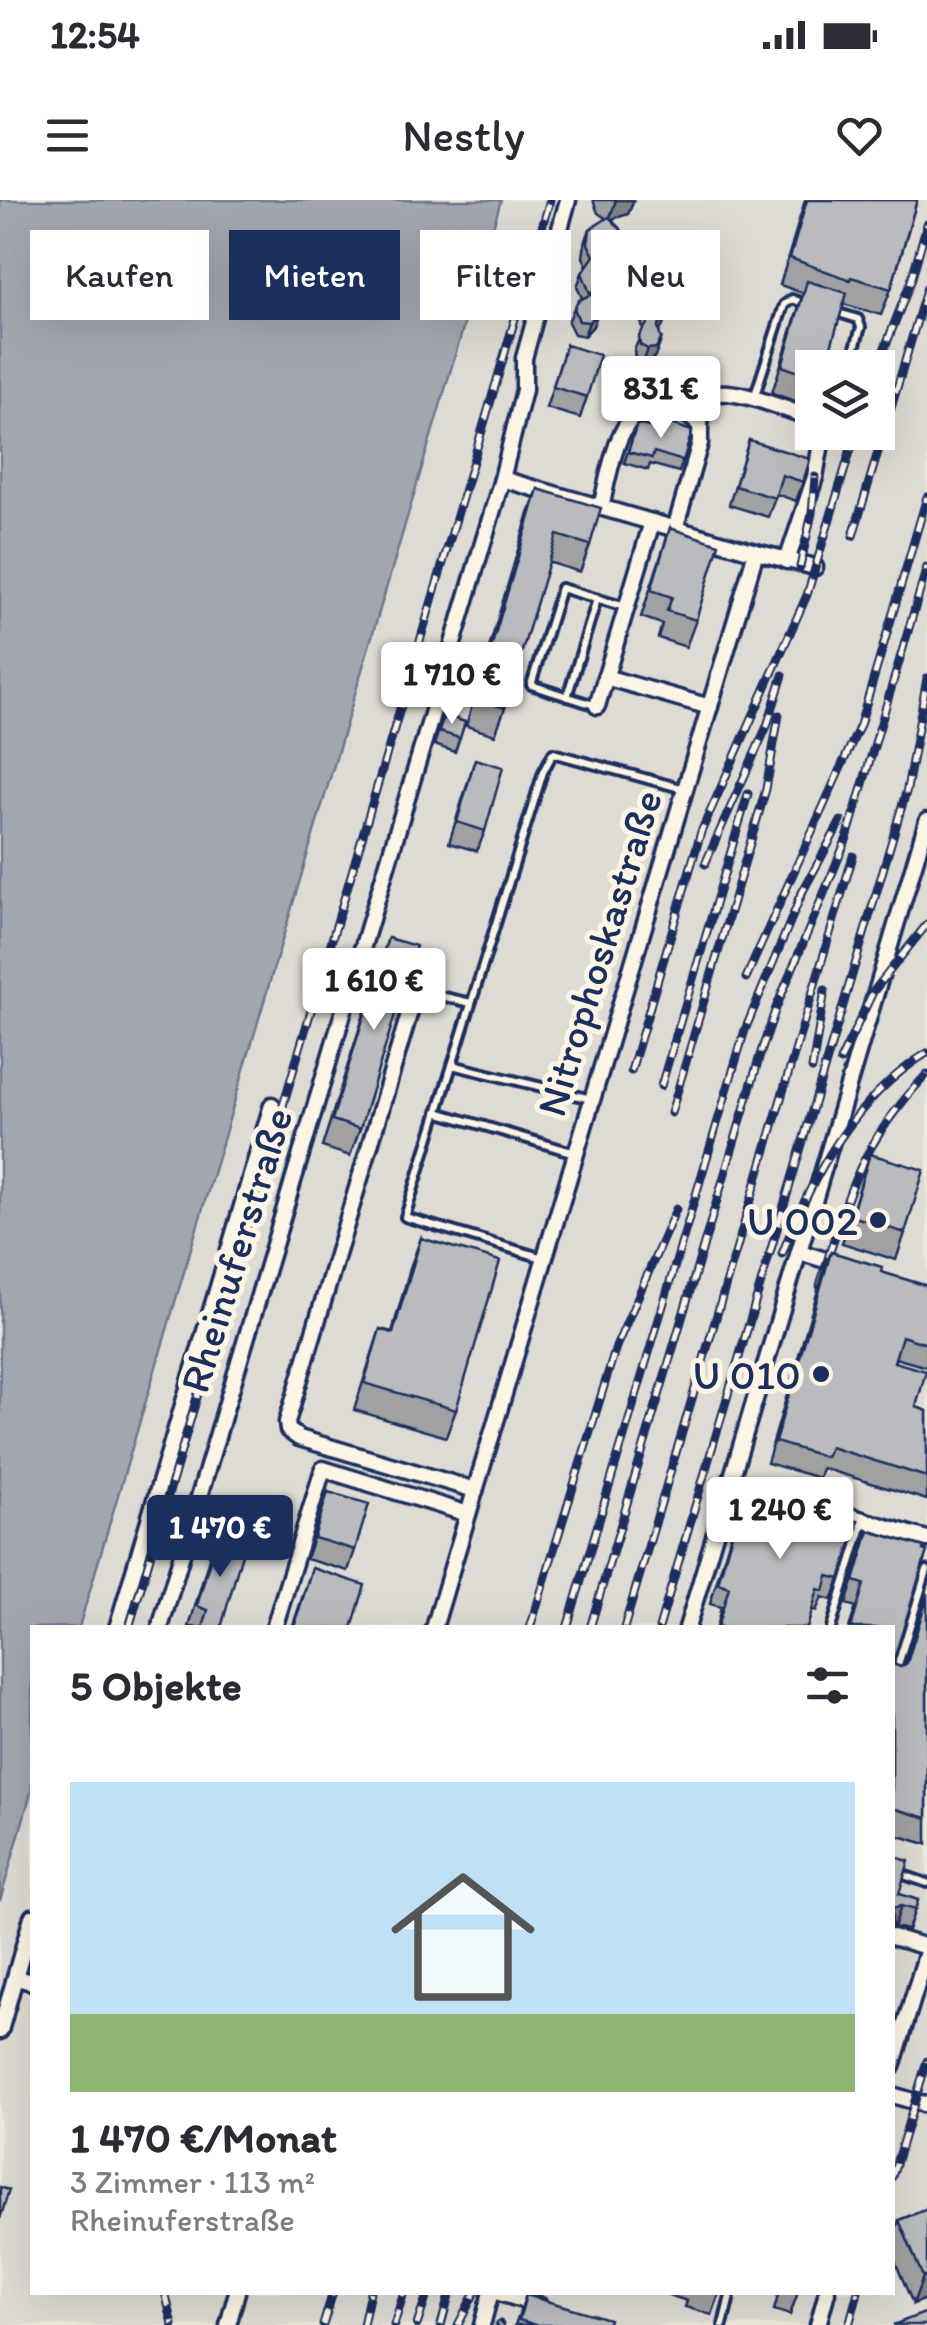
<!DOCTYPE html>
<html lang="de">
<meta charset="utf-8">
<style>
:root{--surface:#fff;--page:#f7f7f7;--text:#2b2b33;--muted:#7c7c81;--line:#e1e1e2;--accent:#1b2f5e}
body{margin:0;font-family:Itim,sans-serif;background:var(--page);color:var(--text);height:100vh;display:flex;flex-direction:column;font-size:38px;white-space:nowrap}
*{box-sizing:border-box;margin:0}
p{font-size:32px;color:var(--muted)}
.icon{flex:none;width:55px;height:55px;fill:none;stroke:currentColor;stroke-width:2;stroke-linecap:round;stroke-linejoin:round}
.map{position:relative;flex:1;overflow:hidden}
.panel{position:absolute;left:30px;top:1425px;width:865px;height:670px;display:flex;flex-direction:column;background:var(--surface);border-radius:0px;box-shadow:0 10px 40px #0002}
.panel>*{flex:none}
.hud{position:absolute;left:30px;top:30px;width:868px;height:90px;display:flex;gap:20px}
.fabs{position:absolute;left:795px;top:150px;display:grid;gap:20px}
.fabs a{display:grid;place-items:center;width:100px;height:100px;border-radius:0px;background:var(--surface);box-shadow:0 10px 40px #0002;font-size:50px}
.price{position:absolute;translate:-50% -85px;padding:0 22px;border-radius:10px;background:#fff;color:#222;font-size:32px;line-height:65px;filter:drop-shadow(0 2px 5px #0008)}
.price::after{content:'';position:absolute;left:50%;top:60px;width:30px;height:22px;margin-left:-15px;background:inherit;clip-path:polygon(0 0,100% 0,50% 100%)}
.price.active{background:var(--accent);color:#fff}
ul{padding:0;list-style:none}
li{display:grid;align-content:center;gap:20px;height:530px;padding:0 40px}
li+li{border-top:2px solid var(--line)}
li span{display:grid;place-items:center;height:310px;border-radius:0px;color:#555}
li>.icon{margin-inline-start:auto}
span .icon{width:180px;height:180px;fill:#fffc;stroke-width:1}
li b{font-size:42px}
h2{display:flex;justify-content:space-between;align-items:center;height:120px;padding:0 40px;font-size:42px}
.tag{padding:0 35px;border-radius:0px;background:var(--surface);box-shadow:0 10px 40px #0002;font-size:35px;line-height:90px}
.tag.active{background:var(--accent);color:#fff}
.status{display:flex;justify-content:space-between;align-items:center;height:70px;padding:0 50px;background:var(--surface);direction:ltr}
.status svg{height:28px;fill:currentColor}
header{display:flex;justify-content:space-between;align-items:center;height:130px;padding:0 40px;background:var(--surface);font-size:45px;font-weight:600}
.map>svg:first-child{display:block}
</style>
<div class="status"><b>12:54</b><svg viewBox="0 0 49 12"><path d="M0 12V9h3v3zM5 12V6h3v6zM10 12V3h3v9zM15 12V0h3v12zM26 1h20v11H26zM47 4h2v5h-2z"/></svg></div>
<header><svg class="icon" aria-label="menu" viewBox="0 0 24 24"><path d="M4 6h16M4 12h16M4 18h16"/></svg>Nestly<svg class="icon" aria-label="heart" viewBox="0 0 24 24"><path d="M12 20l-8-8c-3-5 5-10 8-4 3-6 11-1 8 4z"/></svg></header>
<div class="map">
<svg width="927" height="2125" viewBox="0 0 927 2125">
<rect width="100%" height="100%" fill="#eee9dd"/>
<filter id="ink" filterUnits="userSpaceOnUse"><feTurbulence type="fractalNoise" baseFrequency=".01" numOctaves="2"/><feDisplacementMap in="SourceGraphic" scale="20" xChannelSelector="R" yChannelSelector="G"/><feConvolveMatrix kernelMatrix="1 2 1 2 8 2 1 2 1" color-interpolation-filters="sRGB"/></filter>
<g filter="url(#ink)">
<path fill="#dedbd4" fill-rule="evenodd" d="M501,0h426v2125h-927v-424l32,-112v503h860v-664l-813,-1zM812,168h66v64h-66z"/>
<polygon fill="#a2a7af" stroke="#6c778f" stroke-width="2.5" points="0,0 501,0 79,1427 32,1428 32,1589 0,1701"/>
<g fill="none" stroke-linecap="round" stroke-linejoin="round">
<defs>
<g id="service">
<polyline points="832,111 858,119 861,127 849,168"/>
<polyline points="754,198 784,105 792,99 806,104"/>
<polyline points="567,497 597,399"/>
<polyline points="597,506 531,485 561,388 625,407"/>
<polyline points="418,791 471,803"/>
<polyline points="452,865 591,899"/>
<polyline points="437,912 575,953"/>
<polyline points="543,1058 405,1017 543,572 553,553 684,589"/>
<polyline points="831,1428 864,1320"/>
<polyline points="892,1484 927,1370"/>
<polyline points="892,1671 927,1683"/>
<polyline points="723,2125 731,2092"/>
</g>
<g id="minor">
<path d="M689,214c7,-8 13,-16 24,-20 22,-7 76,17 99,24"/>
<path d="M601,307c8,-30 16,-103 57,-101 18,1 29,7 42,19v18l-25,86"/>
<polyline points="756,352 815,367"/>
<polyline points="787,361 815,277 823,232"/>
<polyline points="605,477 710,507"/>
<polyline points="597,506 652,322"/>
<polyline points="416,791 287,1222 288,1230 299,1238 475,1290"/>
<polyline points="799,1052 845,1066"/>
<polyline points="731,1281 927,1339"/>
<polyline points="117,1428 272,905"/>
<polyline points="160,1428 502,279 524,190 524,158 568,0"/>
<polyline points="274,1428 323,1269 468,1314"/>
<polyline points="434,1428 756,352 502,279"/>
<polyline points="687,1428 927,621"/>
<polyline points="892,1737 927,1747"/>
<polyline points="16,1778 32,1782"/>
<polyline points="0,1831 32,1717"/>
<polyline points="892,1867 927,1752"/>
<polyline points="892,1895 927,1905"/>
<polyline points="496,2092 539,2105"/>
<polyline points="228,2125 237,2092"/>
<polyline points="482,2125 491,2092"/>
<polyline points="818,2125 827,2092"/>
</g>
</defs>
<use href="#service" stroke="#1b2f5e" stroke-width="14"/>
<use href="#minor" stroke="#1b2f5e" stroke-width="21"/>
<use href="#service" stroke="#fcf5e5" stroke-width="6"/>
<use href="#minor" stroke="#fcf5e5" stroke-width="14"/>
<defs>
<g id="rail">
<polyline points="841,168 843,162"/>
<polyline points="877,168 911,81 927,24"/>
<polyline points="853,336 927,87"/>
<polyline points="800,367 812,313 815,277"/>
<polyline points="705,664 767,526 783,475"/>
<polyline points="798,700 841,621"/>
<polyline points="746,778 860,525 927,297"/>
<polyline points="840,861 873,792 927,724"/>
<polyline points="812,869 825,790"/>
<polyline points="631,871 701,632 807,395 856,232"/>
<polyline points="661,886 748,594"/>
<polyline points="671,913 766,589 779,515"/>
<path d="M782,1054c30,-78 71,-155 145,-201"/>
<path d="M820,1086c27,-92 39,-140 107,-212"/>
<polyline points="129,1428 550,0"/>
<polyline points="530,1428 616,1147 676,1009"/>
<polyline points="567,1428 745,830 803,691"/>
<polyline points="590,1428 761,852 776,808 847,638 927,367"/>
<polyline points="624,1428 853,656"/>
<polyline points="659,1428 907,589 927,478"/>
<polyline points="892,1977 927,1861"/>
<polyline points="165,2092 173,2125"/>
<polyline points="323,2125 333,2092"/>
<polyline points="363,2125 370,2092"/>
<polyline points="394,2125 404,2092"/>
<polyline points="417,2125 428,2092"/>
<polyline points="441,2125 450,2092"/>
<polyline points="458,2125 475,2092"/>
<polyline points="499,2125 500,2124"/>
<polyline points="849,2125 858,2092"/>
</g>
</defs>
<use href="#rail" stroke="#1b2f5e" stroke-width="9"/>
<use href="#rail" stroke="#fcf5e5" stroke-width="5" stroke-dasharray="15" stroke-linecap="butt"/>
</g>
<g fill="#a0a1a3" stroke="#1b2f5e" stroke-width="2.5">
<polygon points="593,0 634,0 628,14 612,19 618,62 608,69 603,95 594,100 593,126 584,136 574,134 568,122 574,108 582,98 577,87 582,73 587,66 583,57 585,43 590,29 607,19 598,13"/>
<polygon points="805,0 917,0 891,89 881,115 843,104 812,168 812,207 772,193 803,93 780,85"/>
<polygon points="654,81 677,85 667,106 663,126 659,132 661,140 656,154 651,162 643,163 635,159 634,150 643,130 641,121 650,101 649,95"/>
<polygon points="566,145 587,197 580,218 546,208"/>
<polygon points="637,224 683,261 679,272 650,264 648,270 624,263"/>
<polygon points="749,240 803,282 796,301 776,294 768,317 729,305"/>
<polygon points="538,289 590,345 580,372 548,362 505,508 495,535 466,526 528,316"/>
<polygon points="670,328 696,420 686,447 658,438 662,424 641,417"/>
<polygon points="444,515 465,522 455,552 434,545"/>
<polygon points="475,559 485,631 477,651 449,643"/>
<polygon points="388,738 360,929 350,956 322,947"/>
<polygon points="870,954 905,1033 896,1060 842,1043"/>
<polygon points="421,1038 456,1210 446,1237 354,1210 380,1129 392,1132 411,1065"/>
<polygon points="831,1052 881,1072 927,1086 927,1167 895,1158 894,1162 916,1207 927,1211 927,1300 822,1268 819,1278 767,1263 823,1073"/>
<polygon points="745,1288 840,1379 832,1400 822,1397 816,1411 812,1410 807,1428 716,1428 721,1407 710,1404"/>
<polygon points="328,1292 355,1350 348,1371 306,1359"/>
<polygon points="869,1331 924,1347 923,1350 927,1351 894,1459 895,1465 901,1467 905,1464 927,1393 927,1644 892,1634 892,1428 849,1428 856,1407 846,1404"/>
<polygon points="217,1335 221,1428 189,1427 210,1355"/>
<polygon points="312,1368 352,1428 292,1428"/>
<polygon points="892,1656 899,1694 918,1700 908,1730 892,1727"/>
<polygon points="927,2009 927,2098 913,2104 892,2054 892,2038 899,2020"/>
<polygon points="660,2092 720,2092 712,2115 685,2107 687,2101"/>
<polygon points="779,2092 798,2092 790,2115 774,2110"/>
<polygon points="526,2095 607,2125 515,2125"/>
</g>
<g fill="#828385" stroke="#1b2f5e" stroke-width="2.5">
<polygon points="616,0 634,0 628,14 609,20"/>
<polygon points="623,48 618,62 599,75 604,61"/>
<polygon points="608,81 603,95 585,106 590,93"/>
<polygon points="677,85 667,106 652,109 657,95"/>
<polygon points="598,112 593,126 584,136 589,122"/>
<polygon points="661,140 656,154 651,162 643,163 648,149"/>
<polygon points="901,1706 894,1727 892,1727 892,1709"/>
<polygon points="927,2075 927,2098 913,2104 923,2077"/>
</g>
<g fill="#babbbe" stroke="#1b2f5e" stroke-width="2.5">
<polygon points="807,0 917,0 891,89 851,77 850,80 790,58"/>
<polygon points="609,17 625,34 623,48 604,61 609,71 608,81 590,93 582,73 594,56 588,44 590,29"/>
<polygon points="668,72 675,77 677,85 672,92 657,95 654,81 659,74"/>
<polygon points="807,81 847,93 830,150 841,153 838,162 855,168 812,168 812,177 782,166"/>
<polygon points="592,94 598,112 589,122 579,121 574,108 579,100"/>
<polygon points="665,97 668,112 658,127 661,140 656,148 648,149 640,145 639,136 649,121 646,107 651,100"/>
<polygon points="566,145 600,155 587,197 553,187"/>
<polygon points="656,219 692,231 683,261 654,252 652,258 628,252 637,224 653,228"/>
<polygon points="749,240 810,259 803,282 782,275 775,298 735,286"/>
<polygon points="538,289 601,308 590,345 557,335 505,508 476,499"/>
<polygon points="670,328 719,344 696,420 667,411 672,397 651,390"/>
<polygon points="444,515 465,522 460,538 439,532"/>
<polygon points="475,559 503,567 485,631 457,622"/>
<polygon points="388,738 416,746 360,929 332,920"/>
<polygon points="870,954 924,970 905,1033 851,1016"/>
<polygon points="421,1038 500,1061 456,1210 364,1183 380,1129 393,1133"/>
<polygon points="831,1052 882,1067 881,1072 927,1086 927,1144 902,1136 894,1162 926,1171 916,1207 927,1211 927,1277 830,1247 826,1257 775,1242"/>
<polygon points="745,1288 858,1321 840,1379 828,1376 824,1391 818,1389 807,1428 717,1428 729,1387 718,1383"/>
<polygon points="328,1292 369,1304 355,1350 314,1338"/>
<polygon points="869,1331 924,1347 923,1350 927,1351 894,1459 895,1465 901,1467 907,1463 927,1398 927,1618 892,1608 892,1428 851,1428 864,1384 854,1381"/>
<polygon points="217,1335 245,1343 221,1428 203,1428 208,1410 197,1406"/>
<polygon points="312,1368 365,1385 352,1428 294,1428"/>
<polygon points="892,1656 909,1661 899,1694 918,1700 915,1710 901,1706 892,1708"/>
<polygon points="0,1987 9,1990 0,2019"/>
<polygon points="927,2009 927,2075 923,2077 899,2020"/>
<polygon points="526,2095 609,2119 607,2125 536,2125 519,2120"/>
<polygon points="927,2112 927,2125 893,2125"/>
</g>
</g>
<g fill="#1b2f5e" stroke="#fcf5e5" stroke-width="4">
<circle cx="878" cy="1020" r="10"/>
<circle cx="821" cy="1174" r="10"/>
</g>
<g text-anchor="middle" dominant-baseline="central" stroke-width="10" stroke-linejoin="round" paint-order="stroke">
<g font-size="42" fill="#1b2f5e" stroke="#fcf5e5">
<text transform="translate(599 753) rotate(-73)">Nitrophoskastraße</text>
<text transform="translate(236 1050) rotate(-73)">Rheinuferstraße</text>
</g>
<g font-size="42" fill="#1b2f5e" stroke="#fcf5e5" text-anchor="end">
<text x="858" y="1020">U 002</text>
<text x="801" y="1174">U 010</text>
</g>
</g>
</svg>
<div class="fabs">
<a><svg class="icon" aria-label="layers" viewBox="0 0 24 24"><path d="M12 4l9 5-9 5-9-5zM3 14l9 5 9-5"/></svg></a>
</div>
<b class="price" style="left:661px;top:241px">831 €</b>
<b class="price" style="left:452px;top:527px">1 710 €</b>
<b class="price" style="left:374px;top:833px">1 610 €</b>
<b class="price" style="left:780px;top:1362px">1 240 €</b>
<b class="price active" style="left:220px;top:1380px">1 470 €</b>
<div class="hud">
<a class="tag">Kaufen</a>
<a class="tag active">Mieten</a>
<a class="tag">Filter</a>
<a class="tag">Neu</a>
</div>
<section class="panel">
<h2>5 Objekte<svg class="icon" aria-label="filters" viewBox="0 0 24 24"><path d="M4 7h16M4 17h16"/><circle cx="9" cy="7" r="2"/><circle cx="15" cy="17" r="2"/></svg></h2>
<ul>
<li><span style="background:linear-gradient(#bfe0f5 75%,#8fb573 0)"><svg class="icon" aria-label="home" viewBox="0 0 24 24"><path d="M3 11l9-7 9 7M6 9v11h12V9"/></svg></span><div><b>1 470 €/Monat</b><p>3 Zimmer · 113 m²</p><p>Rheinuferstraße</p></div></li>
</ul>
</section>
</div>
